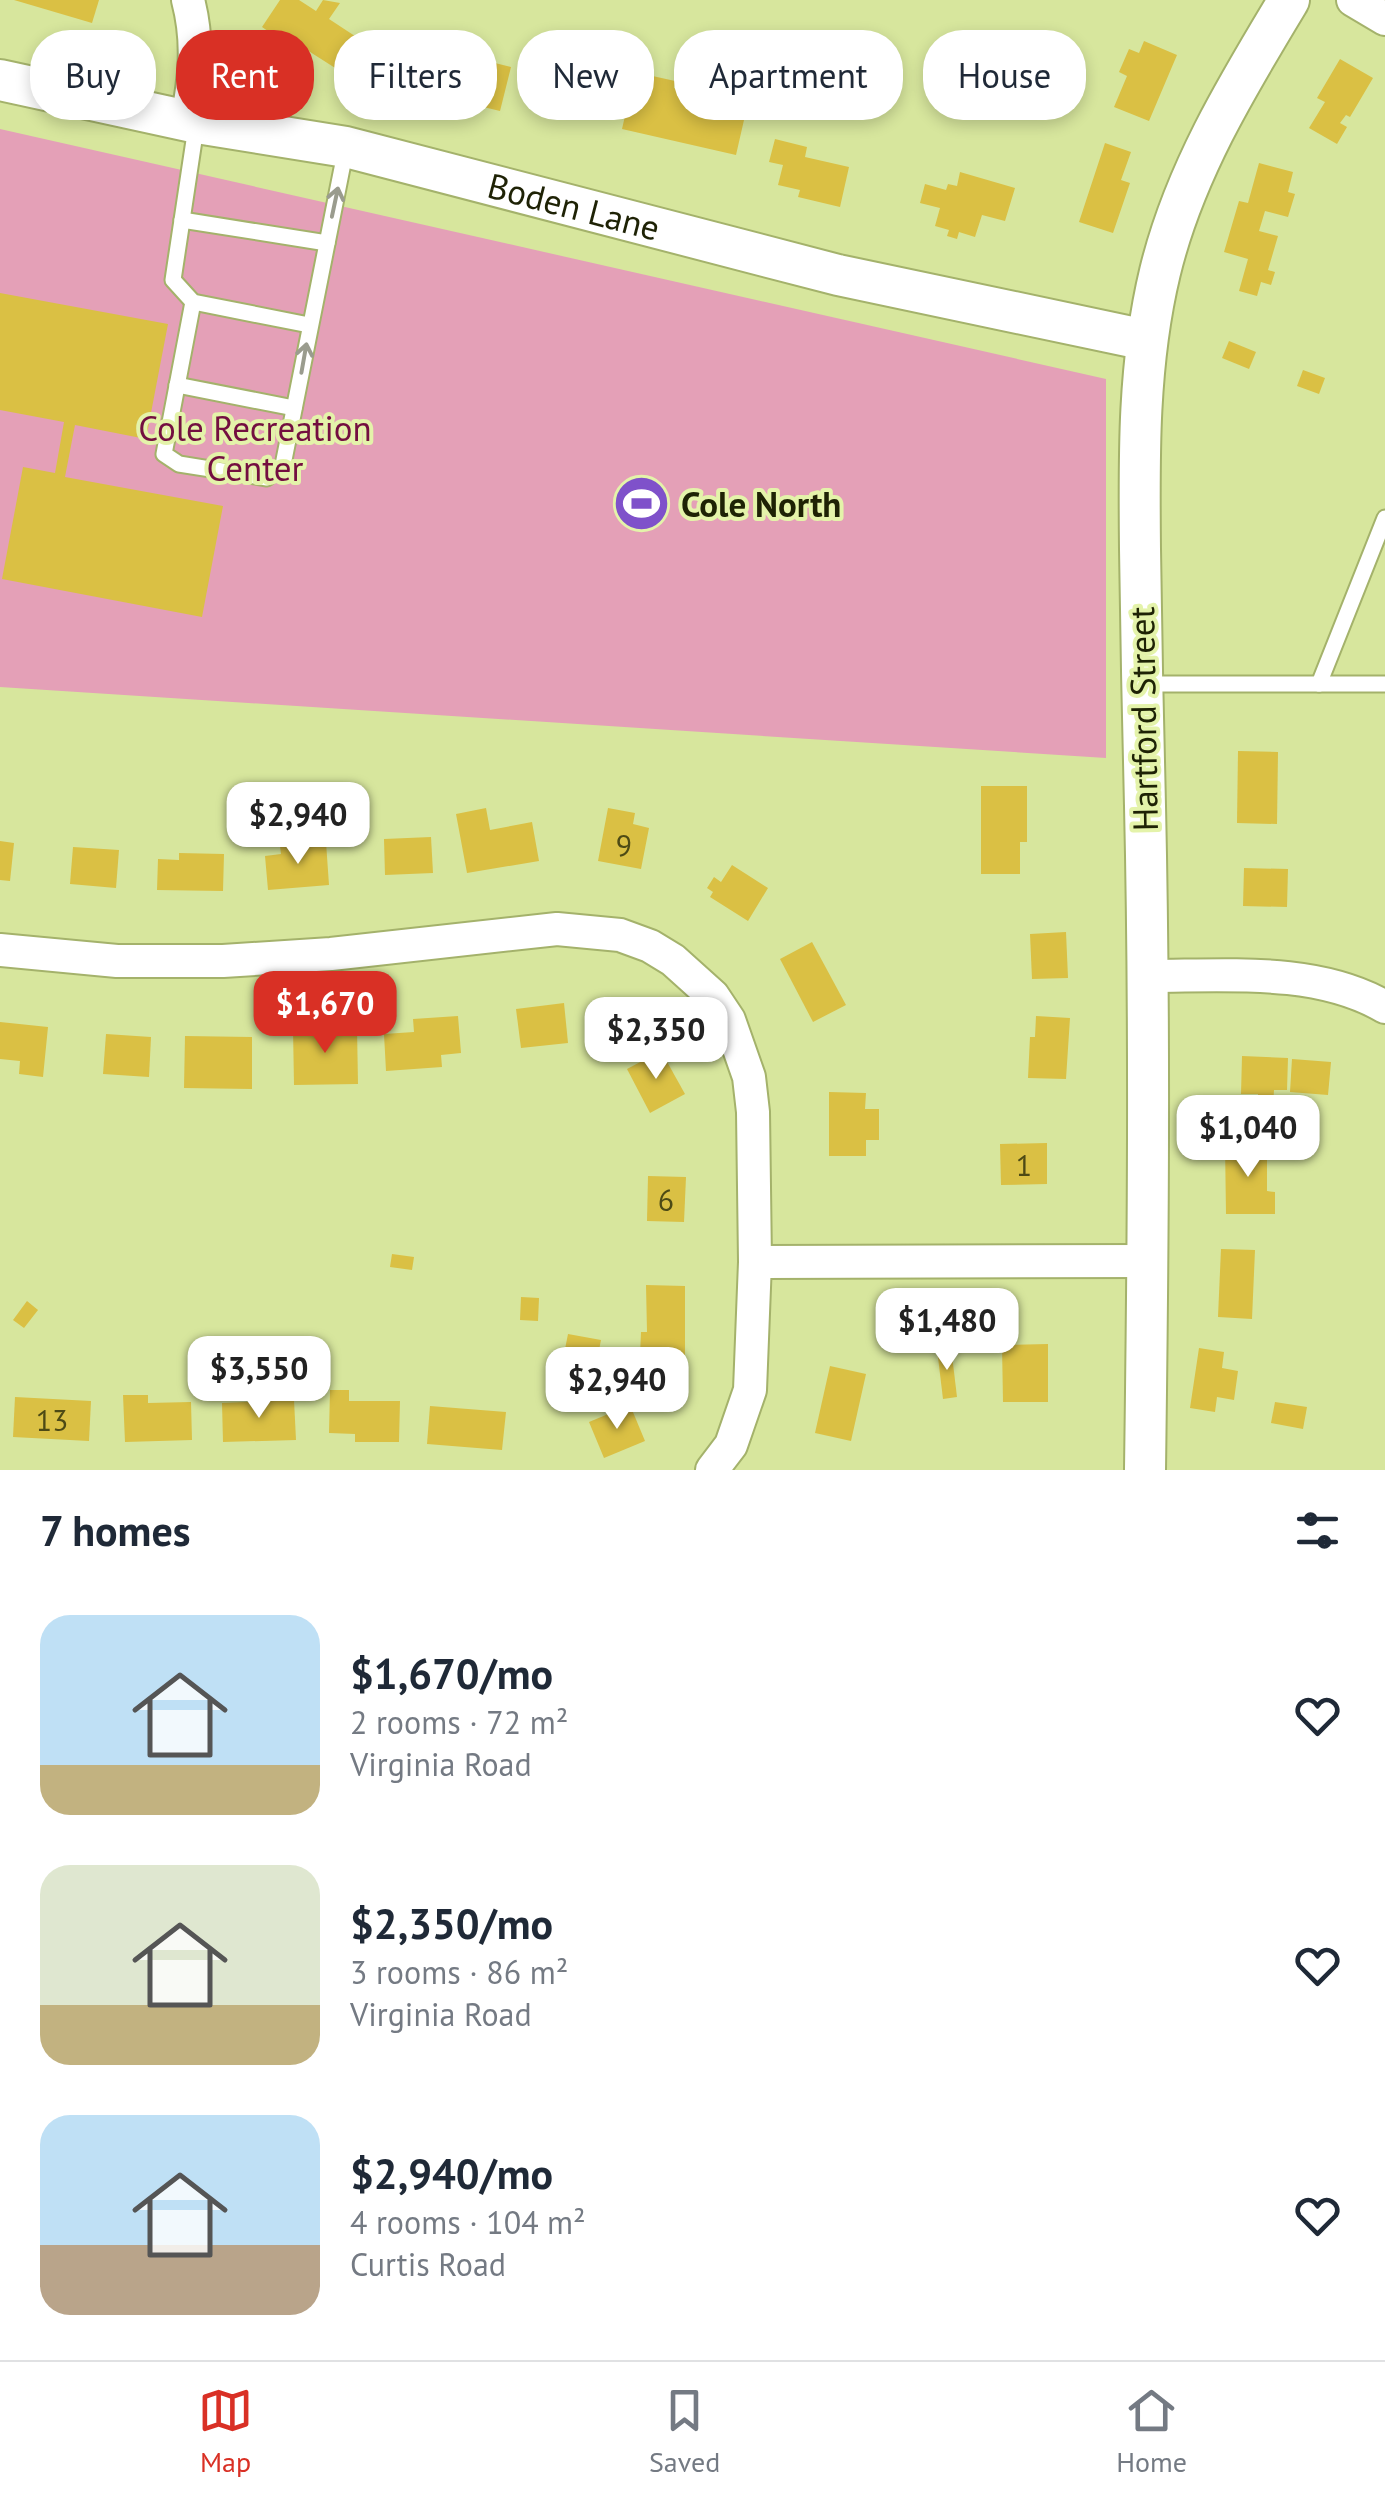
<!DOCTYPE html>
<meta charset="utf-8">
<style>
:root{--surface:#fff;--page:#f6f6f7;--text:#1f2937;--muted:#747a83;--line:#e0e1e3;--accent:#d93025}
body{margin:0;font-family:"PT Sans",sans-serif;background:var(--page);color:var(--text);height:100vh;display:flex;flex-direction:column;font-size:38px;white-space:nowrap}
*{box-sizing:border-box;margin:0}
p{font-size:32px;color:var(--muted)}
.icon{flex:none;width:55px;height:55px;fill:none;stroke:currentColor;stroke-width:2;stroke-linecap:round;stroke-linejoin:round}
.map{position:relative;height:1470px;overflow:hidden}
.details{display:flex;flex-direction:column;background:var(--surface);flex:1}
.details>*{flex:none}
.hud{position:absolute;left:30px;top:30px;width:1325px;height:90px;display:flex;gap:20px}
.price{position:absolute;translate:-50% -85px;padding:0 22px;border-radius:20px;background:#fff;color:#222;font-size:32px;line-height:65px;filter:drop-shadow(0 2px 5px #0008)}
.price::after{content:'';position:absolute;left:50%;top:60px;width:30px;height:22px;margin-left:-15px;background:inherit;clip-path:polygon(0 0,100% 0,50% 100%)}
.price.selected{background:var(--accent);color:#fff}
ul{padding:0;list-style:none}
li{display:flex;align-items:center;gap:30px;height:250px;padding:0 40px}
li span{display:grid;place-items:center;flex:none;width:280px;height:200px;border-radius:30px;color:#555}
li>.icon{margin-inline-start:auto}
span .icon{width:120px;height:120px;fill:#fffc;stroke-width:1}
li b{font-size:42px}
h2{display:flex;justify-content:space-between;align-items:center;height:120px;padding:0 40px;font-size:42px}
.chip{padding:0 35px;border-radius:40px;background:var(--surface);box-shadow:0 5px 15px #0003;font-size:35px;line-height:90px}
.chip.selected{background:var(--accent);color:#fff}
.tab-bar{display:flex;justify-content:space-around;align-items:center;height:140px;border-top:2px solid var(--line);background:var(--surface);font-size:28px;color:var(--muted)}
.tab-bar a{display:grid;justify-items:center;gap:5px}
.tab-bar .selected{color:var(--accent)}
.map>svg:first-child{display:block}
</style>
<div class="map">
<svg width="1385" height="1470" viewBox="0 0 1385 1470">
<rect width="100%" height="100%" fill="#d7e69d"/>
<polygon fill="#e4a0b7" points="0,129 1106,379 1106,758 0,687"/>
<g fill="#dac044">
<polygon points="14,0 99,0 92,23"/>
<polygon points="280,0 299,0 316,11 323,0 340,3 329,19 364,42 343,73 296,43 293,48 262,27"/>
<polygon points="457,40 482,46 479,59 511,67 500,111 463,102 465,94 407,80 415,46 453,55"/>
<polygon points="1144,41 1177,55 1149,121 1114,107 1127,76 1119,72 1129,49 1139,53"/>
<polygon points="1340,59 1373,78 1350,117 1346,115 1340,123 1347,127 1337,144 1309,128 1325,102 1317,98"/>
<polygon points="939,67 953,72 947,91 932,86"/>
<polygon points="648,75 675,81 674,88 700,94 701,88 718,92 714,113 744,120 736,155 622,129 630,94 643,97"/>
<polygon points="775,139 807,147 805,157 849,167 840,207 798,197 800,190 778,185 783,165 769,162"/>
<polygon points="1105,143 1131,152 1121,180 1130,183 1113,233 1079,222"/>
<polygon points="1259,163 1293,172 1288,192 1295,194 1288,217 1265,211 1259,231 1278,236 1268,270 1275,272 1271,285 1261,282 1257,296 1239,291 1248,259 1224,252 1239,201 1248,203"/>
<polygon points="960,172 1015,188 1005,221 982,215 975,237 959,232 957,239 947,236 949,230 935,226 940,208 920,203 925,184 946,190 948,184 957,186"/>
<polygon points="0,293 168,324 146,439 75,425 65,477 223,506 202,617 2,579 23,467 55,473 64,422 0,410"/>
<polygon points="1229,341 1256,352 1249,369 1222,358"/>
<polygon points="1303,370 1325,378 1319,394 1297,386"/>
<polygon points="1238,751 1278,752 1277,824 1237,823"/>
<polygon points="981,786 1027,786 1027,842 1020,842 1020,874 981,874"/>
<polygon points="486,808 490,830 532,822 539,861 467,873 456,814"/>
<polygon points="608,808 635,813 633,824 649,828 641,869 598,861"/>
<polygon points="431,837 433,873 385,875 384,839"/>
<polygon points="0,841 14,843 10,881 0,880"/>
<polygon points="326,842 329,885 268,890 265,856 281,854 280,846"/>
<polygon points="73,847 119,850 116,888 70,884"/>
<polygon points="179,853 224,854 223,891 157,890 158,859 179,860"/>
<polygon points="732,865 768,888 748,921 710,897 713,892 707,888 714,877 721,882"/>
<polygon points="1244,868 1288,869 1287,907 1243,906"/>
<polygon points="1066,932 1068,978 1032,979 1030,934"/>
<polygon points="812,942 846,1005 813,1022 780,959"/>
<polygon points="564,1003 568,1043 521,1048 516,1009"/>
<polygon points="458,1016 461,1053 441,1055 442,1067 386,1071 384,1034 414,1032 413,1019"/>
<polygon points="1036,1016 1070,1018 1066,1079 1028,1078 1030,1037 1035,1037"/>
<polygon points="0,1022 48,1027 43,1077 19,1074 20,1061 0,1059"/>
<polygon points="293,1028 357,1028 358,1084 294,1085"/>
<polygon points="106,1034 151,1037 149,1077 103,1074"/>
<polygon points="185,1036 252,1037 252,1089 184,1088"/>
<polygon points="661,1051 685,1094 650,1113 627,1069"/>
<polygon points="1242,1056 1288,1058 1287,1090 1274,1090 1273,1107 1258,1107 1258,1094 1241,1094"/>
<polygon points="1292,1059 1331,1062 1328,1095 1290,1092"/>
<polygon points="829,1092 866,1093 865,1109 879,1109 879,1140 866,1140 866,1156 829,1156"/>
<polygon points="1047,1143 1047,1184 1001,1185 1000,1144"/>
<polygon points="1267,1143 1267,1191 1275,1192 1275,1214 1226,1214 1225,1144"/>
<polygon points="648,1176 686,1177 684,1222 647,1221"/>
<polygon points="1221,1249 1255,1250 1252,1319 1218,1317"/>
<polygon points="392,1254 414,1257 412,1270 390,1267"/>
<polygon points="646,1285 685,1286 685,1355 640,1355 641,1332 647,1332"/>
<polygon points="521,1297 539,1298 538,1321 520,1320"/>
<polygon points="27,1301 38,1310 24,1328 13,1320"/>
<polygon points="568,1334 601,1340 598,1355 565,1349"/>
<polygon points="1048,1344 1048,1402 1003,1402 1002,1345"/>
<polygon points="951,1347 957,1397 943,1399 937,1349"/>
<polygon points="1199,1348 1224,1352 1222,1368 1238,1371 1234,1400 1217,1397 1215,1412 1190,1408"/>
<polygon points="614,1352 637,1354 635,1368 613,1365"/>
<polygon points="830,1366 866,1374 851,1441 815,1433"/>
<polygon points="330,1390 349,1390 349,1401 400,1401 399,1442 355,1442 355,1434 329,1433"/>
<polygon points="123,1395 148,1395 148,1403 191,1402 192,1440 125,1442"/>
<polygon points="15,1397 91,1401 89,1441 13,1437"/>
<polygon points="294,1400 296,1440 223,1442 222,1403"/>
<polygon points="1275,1402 1307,1407 1303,1429 1271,1423"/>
<polygon points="630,1405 645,1441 604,1458 589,1422"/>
<polygon points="430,1406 506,1412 502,1450 427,1444"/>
</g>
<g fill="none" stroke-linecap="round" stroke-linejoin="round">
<defs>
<g id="service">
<polyline points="196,127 173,280 193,302 309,325"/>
<polyline points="182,220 327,243"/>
<polyline points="193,302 164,454 179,464 267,478 283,465 346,148"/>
<polyline points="177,385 294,408"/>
<polyline points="1146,684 1385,684"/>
<polyline points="1319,684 1385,518"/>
</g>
<g id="minor">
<polyline points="1353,0 1385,19"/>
<path d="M187,120c8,-42 12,-78 1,-120"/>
<polyline points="0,950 117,961 223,961 331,954 557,929 620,935 650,946 673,960 713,996 729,1020 749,1077 753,1112 755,1262 750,1390 731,1445 712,1470"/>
<path d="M1149,976c76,0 168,-9 236,31"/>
<polyline points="755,1262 1149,1261"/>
</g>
<g id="tertiary">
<path id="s1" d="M0,80l197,43 149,24 492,128 308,65"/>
<path d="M1145,1470c3,-222 5,-443 0,-664 -2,-86 -4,-171 -5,-257 -1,-93 -2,-186 20,-277 24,-99 77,-186 129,-272"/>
</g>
</defs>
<use href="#service" stroke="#a4b26b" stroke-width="19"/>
<use href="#minor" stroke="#a4b26b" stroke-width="36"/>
<use href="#tertiary" stroke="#a4b26b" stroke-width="44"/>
<use href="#service" stroke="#fff" stroke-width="15"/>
<use href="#minor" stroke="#fff" stroke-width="32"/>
<use href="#tertiary" stroke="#fff" stroke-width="40"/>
</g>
<defs><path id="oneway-shaft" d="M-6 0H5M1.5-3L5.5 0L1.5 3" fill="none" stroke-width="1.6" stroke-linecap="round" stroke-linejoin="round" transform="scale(2.5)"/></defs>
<g stroke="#9a9c8e">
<use href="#oneway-shaft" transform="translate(335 202) rotate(-78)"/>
<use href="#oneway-shaft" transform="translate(304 358) rotate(-80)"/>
</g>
<defs>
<symbol id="stadium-disc" viewBox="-11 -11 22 22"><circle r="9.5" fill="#7f51ca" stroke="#e4f3aa"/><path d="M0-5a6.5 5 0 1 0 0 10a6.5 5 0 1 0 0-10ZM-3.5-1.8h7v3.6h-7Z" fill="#fff"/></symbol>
</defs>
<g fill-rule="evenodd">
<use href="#stadium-disc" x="610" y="472" width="63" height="63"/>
</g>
<g text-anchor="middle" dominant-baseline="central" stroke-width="8" stroke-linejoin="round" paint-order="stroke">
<g font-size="30" fill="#4d4a15">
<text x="624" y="844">9</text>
<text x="1024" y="1164">1</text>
<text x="666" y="1199">6</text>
<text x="52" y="1419">13</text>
</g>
<g font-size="35" fill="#1e2205" stroke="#e4f3aa">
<text stroke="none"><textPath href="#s1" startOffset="588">Boden Lane</textPath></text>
<text transform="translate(1143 719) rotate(-91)">Hartford Street</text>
</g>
<g font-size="35" fill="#730f40" stroke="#e4f3aa">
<text x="255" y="428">Cole Recreation<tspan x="255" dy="40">Center</tspan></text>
</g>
<g font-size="35" font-weight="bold" fill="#1e2205" stroke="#e4f3aa" text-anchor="start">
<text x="681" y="504">Cole North</text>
</g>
</g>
</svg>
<b class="price" style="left:298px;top:867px">$2,940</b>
<b class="price selected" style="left:325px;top:1056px">$1,670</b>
<b class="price" style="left:656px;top:1082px">$2,350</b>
<b class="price" style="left:1248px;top:1180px">$1,040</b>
<b class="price" style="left:947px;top:1373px">$1,480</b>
<b class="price" style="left:259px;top:1421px">$3,550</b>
<b class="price" style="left:617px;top:1432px">$2,940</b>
<div class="hud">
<a class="chip">Buy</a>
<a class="chip selected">Rent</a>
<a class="chip">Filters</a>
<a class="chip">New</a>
<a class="chip">Apartment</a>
<a class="chip">House</a>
</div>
</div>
<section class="details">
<h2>7 homes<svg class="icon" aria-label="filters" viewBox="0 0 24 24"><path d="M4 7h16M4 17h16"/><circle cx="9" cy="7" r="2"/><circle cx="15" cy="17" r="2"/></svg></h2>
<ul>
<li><span style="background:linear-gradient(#bfe0f5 75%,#c2b280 0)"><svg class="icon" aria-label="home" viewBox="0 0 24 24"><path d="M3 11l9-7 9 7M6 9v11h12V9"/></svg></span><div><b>$1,670/mo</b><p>2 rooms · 72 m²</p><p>Virginia Road</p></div><svg class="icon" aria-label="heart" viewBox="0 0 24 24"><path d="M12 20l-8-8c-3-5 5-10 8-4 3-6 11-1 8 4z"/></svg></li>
<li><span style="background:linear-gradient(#dfe7d0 70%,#c2b280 0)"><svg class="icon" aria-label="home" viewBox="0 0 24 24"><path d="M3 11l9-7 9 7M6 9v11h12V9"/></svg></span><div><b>$2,350/mo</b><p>3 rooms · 86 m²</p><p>Virginia Road</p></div><svg class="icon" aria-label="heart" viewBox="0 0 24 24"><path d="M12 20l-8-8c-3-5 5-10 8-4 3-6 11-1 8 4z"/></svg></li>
<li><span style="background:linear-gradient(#bfe0f5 65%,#b9a48a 0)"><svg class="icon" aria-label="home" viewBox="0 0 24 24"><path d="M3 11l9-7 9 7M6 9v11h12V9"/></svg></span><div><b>$2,940/mo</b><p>4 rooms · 104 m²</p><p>Curtis Road</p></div><svg class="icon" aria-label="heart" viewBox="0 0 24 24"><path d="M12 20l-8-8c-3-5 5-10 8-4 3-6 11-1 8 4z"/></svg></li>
</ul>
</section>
<nav class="tab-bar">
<a class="selected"><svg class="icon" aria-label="map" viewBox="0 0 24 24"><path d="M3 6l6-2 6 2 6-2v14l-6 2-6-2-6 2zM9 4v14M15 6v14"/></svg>Map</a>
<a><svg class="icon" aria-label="saved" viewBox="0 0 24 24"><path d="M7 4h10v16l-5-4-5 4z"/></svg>Saved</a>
<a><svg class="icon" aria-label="home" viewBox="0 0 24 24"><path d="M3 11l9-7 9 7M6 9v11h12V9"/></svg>Home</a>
</nav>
